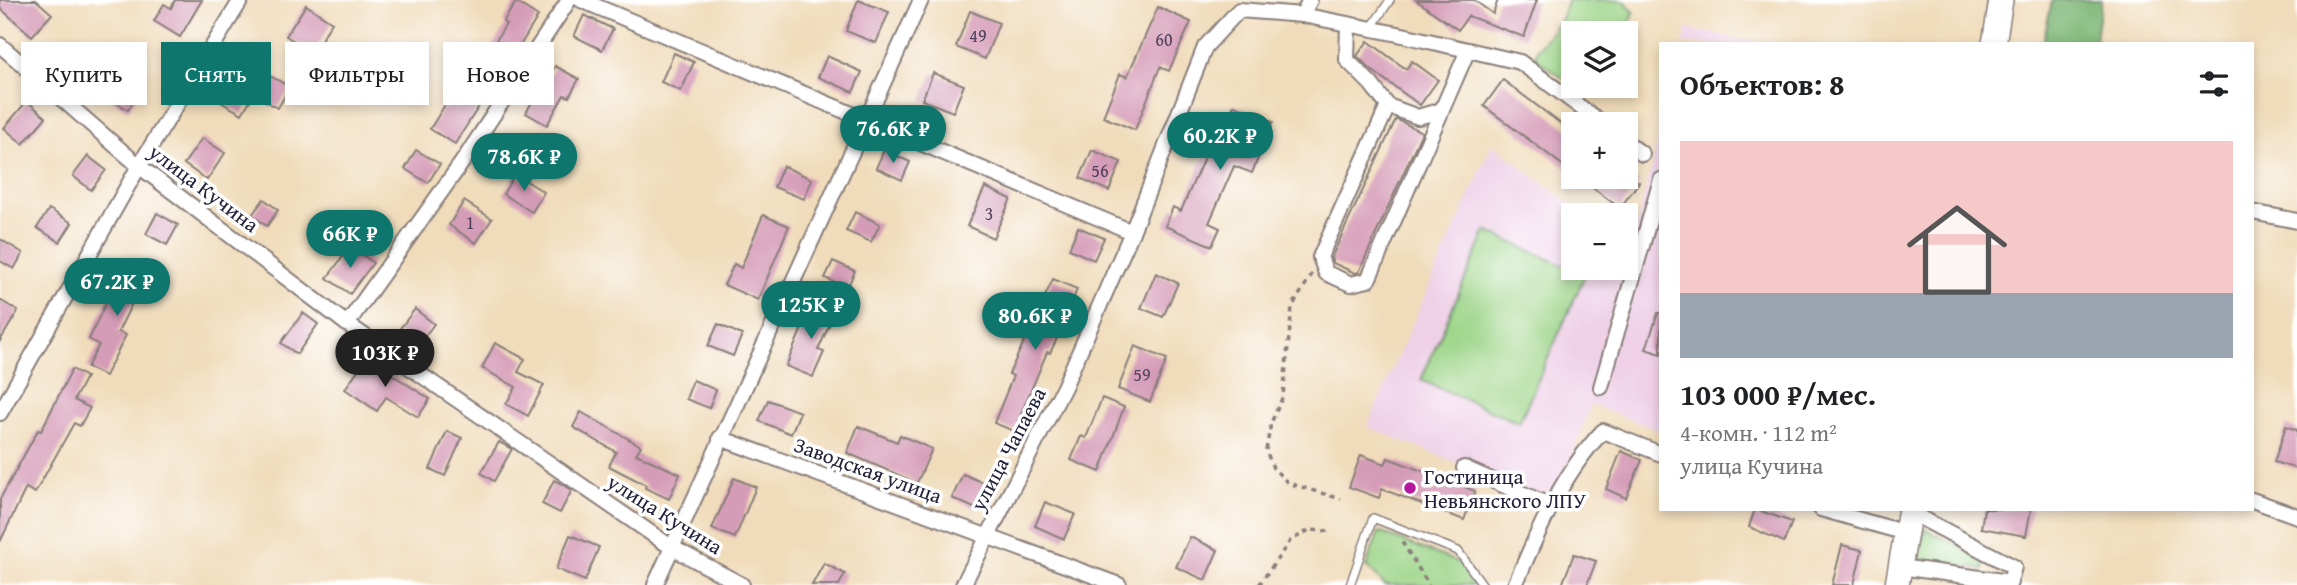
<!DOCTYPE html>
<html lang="ru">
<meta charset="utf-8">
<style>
:root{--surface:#fff;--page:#f6f6f6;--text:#202124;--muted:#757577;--accent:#0f766e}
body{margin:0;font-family:"Gentium Book Plus",serif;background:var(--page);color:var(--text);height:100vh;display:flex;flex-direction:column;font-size:26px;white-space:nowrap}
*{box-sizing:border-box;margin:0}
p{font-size:23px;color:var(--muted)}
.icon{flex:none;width:38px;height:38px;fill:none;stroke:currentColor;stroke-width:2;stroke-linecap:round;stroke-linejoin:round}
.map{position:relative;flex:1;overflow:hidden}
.sheet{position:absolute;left:1659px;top:42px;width:595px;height:469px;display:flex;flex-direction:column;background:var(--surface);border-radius:0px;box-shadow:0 4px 10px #0003}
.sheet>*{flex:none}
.guide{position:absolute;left:21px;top:42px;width:665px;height:63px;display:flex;gap:14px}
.fabs{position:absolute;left:1561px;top:21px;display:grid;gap:14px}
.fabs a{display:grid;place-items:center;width:77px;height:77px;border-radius:0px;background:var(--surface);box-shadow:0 4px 10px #0003;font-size:35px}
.price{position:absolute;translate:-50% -60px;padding:0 16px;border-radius:24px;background:var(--accent);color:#fff;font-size:23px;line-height:46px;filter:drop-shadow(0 2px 4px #0008)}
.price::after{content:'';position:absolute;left:50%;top:42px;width:21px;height:16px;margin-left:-10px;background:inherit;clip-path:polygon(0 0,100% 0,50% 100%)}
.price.selected{background:#222;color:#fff}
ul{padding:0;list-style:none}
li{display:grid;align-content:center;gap:14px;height:371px;padding:0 21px}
li span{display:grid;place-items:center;height:217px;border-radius:0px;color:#555}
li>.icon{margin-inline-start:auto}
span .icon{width:126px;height:126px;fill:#fffc;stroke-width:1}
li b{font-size:30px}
h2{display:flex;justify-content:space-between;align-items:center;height:84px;padding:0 21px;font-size:30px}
.tag{padding:0 24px;border-radius:0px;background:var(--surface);box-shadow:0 4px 10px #0003;font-size:24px;line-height:63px}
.tag.selected{background:var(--accent);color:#fff}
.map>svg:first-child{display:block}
</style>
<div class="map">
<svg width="2297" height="585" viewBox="0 0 2297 585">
<rect width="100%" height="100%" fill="#fff"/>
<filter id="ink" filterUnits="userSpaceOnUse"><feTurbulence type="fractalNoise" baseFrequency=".0143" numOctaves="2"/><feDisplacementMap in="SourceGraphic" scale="14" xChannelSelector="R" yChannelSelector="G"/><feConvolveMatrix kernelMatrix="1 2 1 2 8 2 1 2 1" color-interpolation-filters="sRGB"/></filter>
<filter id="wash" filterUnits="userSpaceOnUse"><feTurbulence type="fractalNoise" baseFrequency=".00686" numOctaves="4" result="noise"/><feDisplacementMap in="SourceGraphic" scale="28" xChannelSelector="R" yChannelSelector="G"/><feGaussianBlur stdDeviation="1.57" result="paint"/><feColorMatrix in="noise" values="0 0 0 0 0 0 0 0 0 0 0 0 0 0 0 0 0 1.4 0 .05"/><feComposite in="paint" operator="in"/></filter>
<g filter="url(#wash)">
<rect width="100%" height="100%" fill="#f0dbba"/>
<g fill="#efd0e7">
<polygon points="1687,29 1765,44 1683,44"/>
<polygon points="1661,131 1661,431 1591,405 1554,501 1367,427 1492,144 1584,215 1573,215 1573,268 1626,268 1626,230 1636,227"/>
</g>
<g fill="#9cd487" stroke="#5f7b61" stroke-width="2">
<polygon points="1568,0 1624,0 1634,12 1625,33 1573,33 1573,86 1535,57 1538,48 1560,21"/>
<polygon points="1486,231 1585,275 1519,423 1421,380"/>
<polygon points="1925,529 1985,559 1983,569 1920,560"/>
<polygon points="1379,532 1460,563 1476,585 1385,585 1366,566"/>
</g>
<polygon fill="#7db674" stroke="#506c58" stroke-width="2" points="2052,0 2102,0 2095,44 2043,44"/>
<g id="blocks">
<g fill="#d59cb7">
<polygon points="0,0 36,0 52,14 32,36 0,8"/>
<polygon points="175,0 202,0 180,37 154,21 164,4 171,8"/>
<polygon points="858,0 889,12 876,43 846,31"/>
<polygon points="1416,0 1474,0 1493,14 1498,0 1537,0 1524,37 1468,16 1458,30"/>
<polygon points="516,2 538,16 506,69 486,57 506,24 503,22"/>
<polygon points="306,5 332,22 313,53 286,36"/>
<polygon points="1158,7 1191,22 1169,71 1160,67 1135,130 1103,117 1120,74 1127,77"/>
<polygon points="970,11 999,23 985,59 956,47"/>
<polygon points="584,15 613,29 602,50 574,36"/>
<polygon points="1368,41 1406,69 1412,61 1438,80 1420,105 1370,69 1357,56"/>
<polygon points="674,53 694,62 681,91 661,82"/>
<polygon points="827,56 862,72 853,92 818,77"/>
<polygon points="555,66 579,79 569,97 564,95 547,125 526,113 536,94 539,96"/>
<polygon points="119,69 144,85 128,110 103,94"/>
<polygon points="263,72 290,87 278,108 251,93"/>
<polygon points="933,73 964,85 953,112 922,100"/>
<polygon points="461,79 486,95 455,144 430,129"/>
<polygon points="1503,80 1573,133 1573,173 1484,106"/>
<polygon points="233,85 252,97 242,114 222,103"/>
<polygon points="27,101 46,117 23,144 4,128"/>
<polygon points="1234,105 1273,122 1252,173 1234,166 1209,223 1220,228 1212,246 1165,226 1173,207 1181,211 1206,153 1199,151 1207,132 1219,137"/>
<polygon points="1396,119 1422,132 1359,272 1355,273 1333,263 1331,258"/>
<polygon points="509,134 529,146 517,165 498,153"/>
<polygon points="202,138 225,153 207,180 184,164"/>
<polygon points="416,150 440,164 428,183 405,169"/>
<polygon points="884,150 910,162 902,180 876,168"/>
<polygon points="1092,150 1121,162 1109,191 1080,178"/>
<polygon points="88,156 106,170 91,190 73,176"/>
<polygon points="783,166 812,179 804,199 774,187"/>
<polygon points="515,174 544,192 532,212 503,194"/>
<polygon points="1578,177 1632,177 1639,182 1620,208"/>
<polygon points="985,187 1011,199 993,238 967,226"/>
<polygon points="264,199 278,210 267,226 252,215"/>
<polygon points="464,201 492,219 476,243 449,225"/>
<polygon points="49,209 72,223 60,242 37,228"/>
<polygon points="855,212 880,224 871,242 846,231"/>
<polygon points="157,213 178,225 167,245 146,234"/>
<polygon points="763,215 789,226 758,300 724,285 734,264 741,268"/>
<polygon points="1078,227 1104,238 1094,260 1069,249"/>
<polygon points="0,239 23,253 14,269 0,261"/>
<polygon points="351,246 373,263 350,294 327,278"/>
<polygon points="833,261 855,271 847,288 825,278"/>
<polygon points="130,263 155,276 145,295 138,291 118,332 126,335 105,376 87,367 99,345 89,339 107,300 110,302"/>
<polygon points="1156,273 1178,283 1163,317 1141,308"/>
<polygon points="1053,279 1077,289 1063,326 1050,353 1047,352 1014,431 994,423 1013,376 1009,374"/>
<polygon points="0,300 18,311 0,341"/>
<polygon points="813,302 835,312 818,350 824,352 813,377 786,366"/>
<polygon points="415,309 434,324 417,346 398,331"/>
<polygon points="303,313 318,324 297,354 281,343"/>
<polygon points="1658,313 1661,313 1661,354 1646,349"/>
<polygon points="718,324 742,335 733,356 708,346"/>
<polygon points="495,343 525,359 518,372 544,385 528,416 506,404 516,387 482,368"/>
<polygon points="1135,346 1167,359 1150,402 1118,389"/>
<polygon points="366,358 430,399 418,417 386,397 377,411 345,389"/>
<polygon points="72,369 86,377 74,400 90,408 80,426 74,423 35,493 26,488 0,542 0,499 38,430 41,431"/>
<polygon points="693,380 716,390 709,408 686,399"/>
<polygon points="1102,398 1124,407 1100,472 1071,460 1081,436 1086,438"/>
<polygon points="768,400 800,412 791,434 759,421"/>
<polygon points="581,412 641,446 636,454 680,474 669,499 645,488 646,485 609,466 616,452 573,427"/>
<polygon points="858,426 897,442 900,435 932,449 917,483 847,453"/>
<polygon points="2286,426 2297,430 2297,469 2274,462"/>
<polygon points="447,431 462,438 445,476 430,469"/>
<polygon points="499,442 512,449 494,481 481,473"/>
<polygon points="1621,451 1642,460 1626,498 1606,489"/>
<polygon points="1361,455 1385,464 1388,458 1475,491 1464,520 1382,489 1379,498 1349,487"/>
<polygon points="963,474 987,484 976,509 952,498"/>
<polygon points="734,478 756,487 735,538 712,529"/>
<polygon points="554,480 572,490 560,513 542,504"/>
<polygon points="1045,502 1075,514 1064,539 1035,526"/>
<polygon points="1755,509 1792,522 1784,542 1749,527"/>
<polygon points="1984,509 2031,509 2026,536 1981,528"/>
<polygon points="570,535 599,547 585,581 556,569"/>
<polygon points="1190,537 1218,550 1205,580 1176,567"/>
<polygon points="1842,545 1862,550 1854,585 1832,585"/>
<polygon points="1574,554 1596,561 1587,585 1562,585"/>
<polygon points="824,563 845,574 839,585 812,585"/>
</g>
</g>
</g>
<g filter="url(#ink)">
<use href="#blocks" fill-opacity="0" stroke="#897e7a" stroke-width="2"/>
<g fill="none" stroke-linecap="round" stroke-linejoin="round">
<defs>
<g id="lane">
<polyline points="1371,28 1390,0"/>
<polyline points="1350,585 1373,518 1458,551 1483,585"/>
</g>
<g id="street">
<polyline points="581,0 1132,232"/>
<polyline points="1302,15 1310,0"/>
<polyline points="1348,24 1347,60 1371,84 1388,106 1418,117 1442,110"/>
<polyline points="0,45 139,166 347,324 671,547 742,585"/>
<polyline points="1388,106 1320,257 1326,273 1351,284 1368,280 1468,50"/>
<polyline points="1626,142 1642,154"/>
<polyline points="2252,212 2297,221"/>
<polyline points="347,324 463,161 569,0"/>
<polyline points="1601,387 1661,180"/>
<polyline points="0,413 139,166 241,0"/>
<polyline points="720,438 1119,585"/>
<polyline points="1464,468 1551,506"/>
<polyline points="2252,500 2297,516"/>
<polyline points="1821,509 1906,533"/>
<polyline points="1910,512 2014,567 2009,585"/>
<polyline points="1900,567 2010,582"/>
<polyline points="655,585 921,0"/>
<polyline points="963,585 1064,387 1132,232 1205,47 1239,10 1302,15 1398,34 1520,62 1603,124"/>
<path d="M1515,585c23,-54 47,-111 88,-154l58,23"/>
</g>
<g id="primary">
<polyline points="1994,44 2001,0"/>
<polyline points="1897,585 1910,509"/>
</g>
</defs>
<use href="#lane" stroke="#897e7a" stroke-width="10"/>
<use href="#street" stroke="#897e7a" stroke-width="18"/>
<use href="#primary" stroke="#897e7a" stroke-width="26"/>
<g stroke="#897e7a" stroke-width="3.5" stroke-dasharray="5 5" stroke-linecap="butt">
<polyline points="1312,274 1292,307 1283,396 1271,423 1266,450 1273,468 1288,483 1341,499"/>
<polyline points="1402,542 1429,585"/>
<polyline points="1259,585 1290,541 1309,530 1329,531"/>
</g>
<use href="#lane" stroke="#fff" stroke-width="7"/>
<use href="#street" stroke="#fff" stroke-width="14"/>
<use href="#primary" stroke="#fff" stroke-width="23"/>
</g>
</g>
<circle fill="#b5179e" stroke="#fff" stroke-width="2.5" cx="1410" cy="488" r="7"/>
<g text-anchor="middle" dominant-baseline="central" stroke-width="7" stroke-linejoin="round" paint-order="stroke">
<g font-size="18" fill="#4f405a">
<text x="978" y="35">49</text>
<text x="1164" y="39">60</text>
<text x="1100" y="170">56</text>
<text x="989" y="213">3</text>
<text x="470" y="222">1</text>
<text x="1142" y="374">59</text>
</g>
<g font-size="21" fill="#22223b" stroke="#fff">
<text transform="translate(204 188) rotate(37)">улица Кучина</text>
<text transform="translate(1008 449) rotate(-62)">улица Чапаева</text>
<text transform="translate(868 470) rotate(20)">Заводская улица</text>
<text transform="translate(665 514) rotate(32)">улица Кучина</text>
</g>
<g font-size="21" fill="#22223b" stroke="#fff" text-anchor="start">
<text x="1424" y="476">Гостиница<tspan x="1424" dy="24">Невьянского ЛПУ</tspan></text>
</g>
</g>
</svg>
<div class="fabs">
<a><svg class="icon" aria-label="layers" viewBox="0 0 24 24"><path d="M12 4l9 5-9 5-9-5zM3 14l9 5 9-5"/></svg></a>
<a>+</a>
<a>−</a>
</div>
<b class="price" style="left:893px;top:165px">76.6K ₽</b>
<b class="price" style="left:1220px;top:172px">60.2K ₽</b>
<b class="price" style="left:524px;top:193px">78.6K ₽</b>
<b class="price" style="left:350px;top:270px">66K ₽</b>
<b class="price" style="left:117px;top:318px">67.2K ₽</b>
<b class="price" style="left:811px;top:341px">125K ₽</b>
<b class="price" style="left:1035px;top:352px">80.6K ₽</b>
<b class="price selected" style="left:385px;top:389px">103K ₽</b>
<div class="guide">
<a class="tag">Купить</a>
<a class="tag selected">Снять</a>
<a class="tag">Фильтры</a>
<a class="tag">Новое</a>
</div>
<section class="sheet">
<h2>Объектов: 8<svg class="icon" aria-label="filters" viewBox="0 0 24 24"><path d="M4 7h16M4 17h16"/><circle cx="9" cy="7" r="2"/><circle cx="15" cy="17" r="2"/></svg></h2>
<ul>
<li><span style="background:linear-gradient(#f6c9c9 70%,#9aa5b1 0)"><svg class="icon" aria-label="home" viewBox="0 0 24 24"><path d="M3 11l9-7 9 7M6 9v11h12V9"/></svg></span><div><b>103 000 ₽/мес.</b><p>4-комн. · 112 m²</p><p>улица Кучина</p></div></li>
</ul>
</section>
</div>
